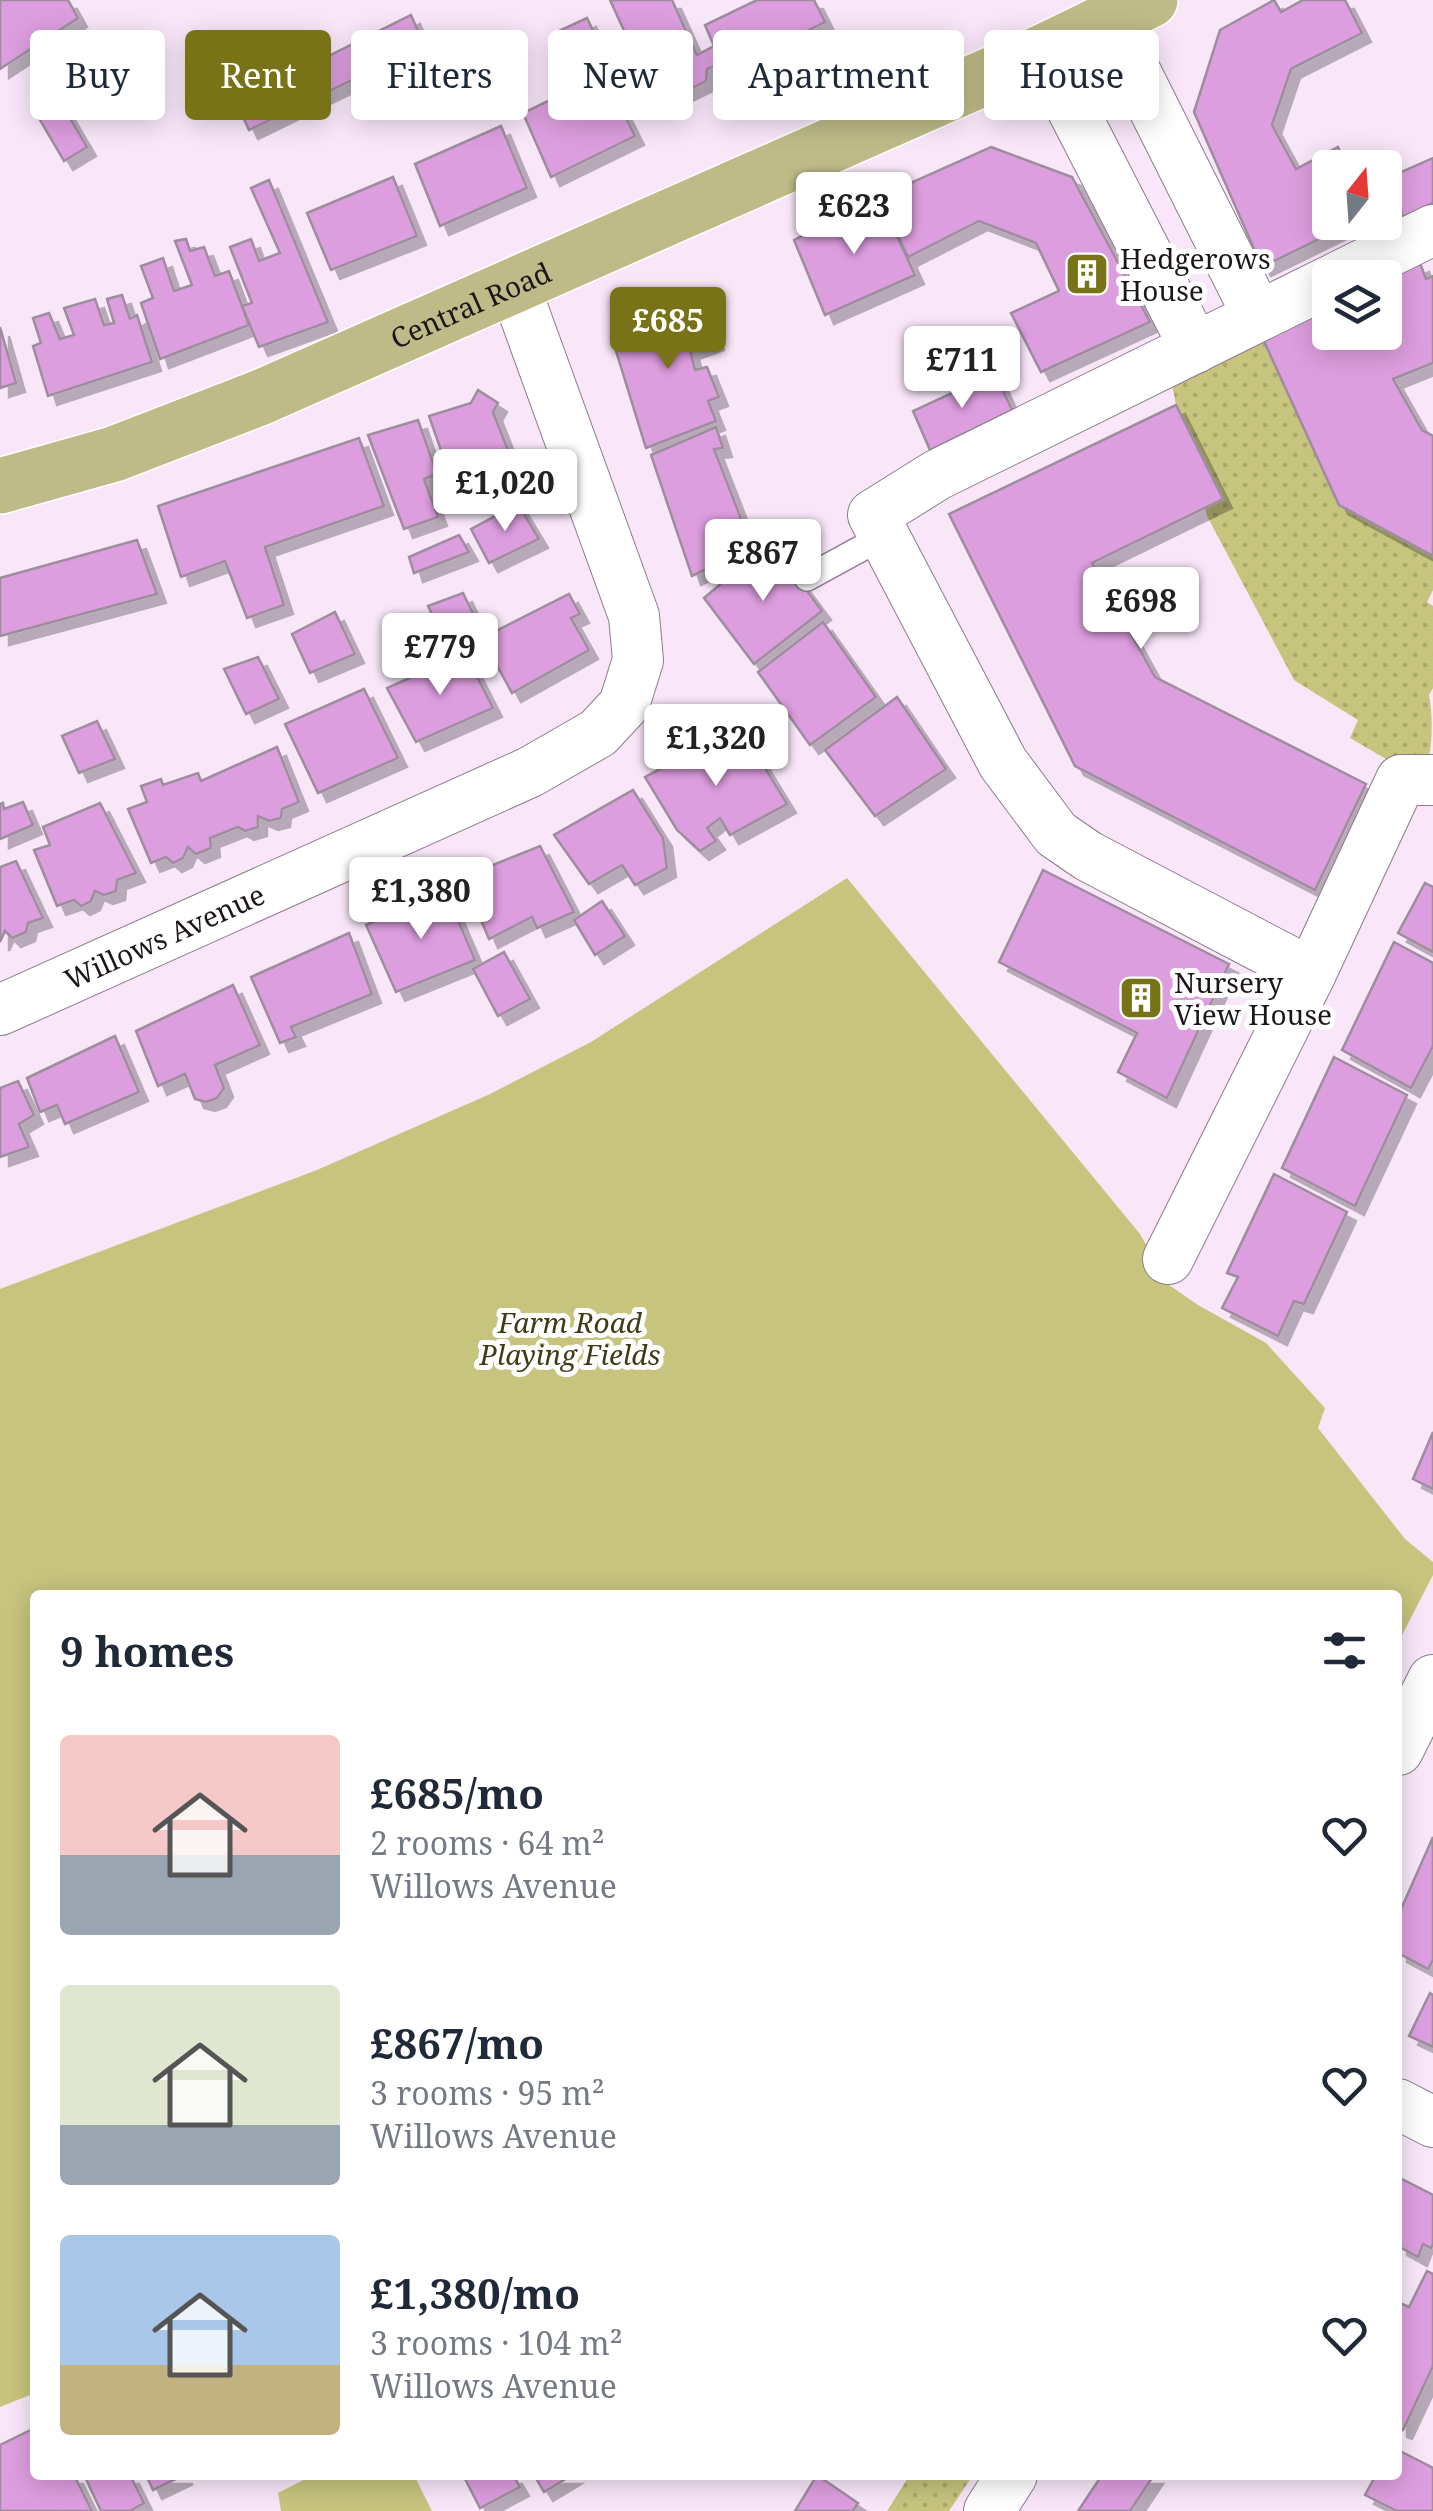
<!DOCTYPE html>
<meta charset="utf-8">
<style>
:root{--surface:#fff;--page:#f2f2f3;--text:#1f2937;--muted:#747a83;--accent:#787316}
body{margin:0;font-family:"Noto Serif",serif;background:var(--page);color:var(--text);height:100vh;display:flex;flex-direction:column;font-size:38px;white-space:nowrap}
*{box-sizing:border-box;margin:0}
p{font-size:32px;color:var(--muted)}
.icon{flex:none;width:55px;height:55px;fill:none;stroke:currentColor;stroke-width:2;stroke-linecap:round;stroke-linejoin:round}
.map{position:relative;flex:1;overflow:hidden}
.details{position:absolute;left:30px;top:1590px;width:1372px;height:890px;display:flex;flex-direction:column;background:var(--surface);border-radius:10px;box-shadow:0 5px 25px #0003}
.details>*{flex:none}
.guide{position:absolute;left:30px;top:30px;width:1375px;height:90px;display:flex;gap:20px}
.needle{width:65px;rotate:17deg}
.tools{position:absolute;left:1312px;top:150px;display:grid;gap:20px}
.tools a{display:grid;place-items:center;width:90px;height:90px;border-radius:10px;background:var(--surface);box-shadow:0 5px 25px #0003;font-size:50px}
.price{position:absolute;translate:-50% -85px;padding:0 22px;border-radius:10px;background:#fff;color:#222;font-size:32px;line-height:65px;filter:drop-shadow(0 2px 5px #0008)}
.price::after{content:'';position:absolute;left:50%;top:60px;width:30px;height:22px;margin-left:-15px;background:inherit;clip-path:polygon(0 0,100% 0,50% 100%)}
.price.active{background:var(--accent);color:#fff}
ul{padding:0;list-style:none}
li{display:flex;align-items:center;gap:30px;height:250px;padding:0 30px}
li span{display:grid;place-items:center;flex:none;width:280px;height:200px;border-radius:10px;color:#555}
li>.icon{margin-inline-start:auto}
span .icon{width:120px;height:120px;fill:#fffc;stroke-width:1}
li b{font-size:42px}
h2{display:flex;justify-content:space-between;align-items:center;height:120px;padding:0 30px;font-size:42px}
.pill{padding:0 35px;border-radius:10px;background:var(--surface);box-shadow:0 5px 25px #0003;font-size:35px;line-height:90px}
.pill.active{background:var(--accent);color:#fff}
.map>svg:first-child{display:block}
</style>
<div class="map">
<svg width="1433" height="2511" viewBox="0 0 1433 2511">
<defs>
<pattern id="grass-dots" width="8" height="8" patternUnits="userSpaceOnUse" patternTransform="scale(2.5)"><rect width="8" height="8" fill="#c7c47e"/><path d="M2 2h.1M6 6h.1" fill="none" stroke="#aaa86c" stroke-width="1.8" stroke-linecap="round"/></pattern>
<filter id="shadow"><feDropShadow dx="9" dy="9" stdDeviation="0" flood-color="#0004"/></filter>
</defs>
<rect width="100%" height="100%" fill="#f9e7f9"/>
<g fill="url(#grass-dots)">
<path d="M1263,339l76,166 94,51v34l-6,12 6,4v82l-4,7c4,21 4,53 -3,73l-21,2 -55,-32 8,-18 -64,-40 -87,-164 -2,-9 17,-9 -46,-93 -4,-21z"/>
<polygon points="905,2475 973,2475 949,2511 887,2511 908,2478"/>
</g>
<g fill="#c7c47e">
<polygon points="847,878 1140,1234 1169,1285 1198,1305 1266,1343 1325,1408 1318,1428 1405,1539 1433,1562 1433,1575 1398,1643 1398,1595 35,1595 35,2393 0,2407 0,1289 317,1170 488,1095 591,1042"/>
<polygon points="313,2475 414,2475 432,2511 281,2511 278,2493"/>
</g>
<g fill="#dd9edf" stroke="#9d8d9d" stroke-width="2.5" filter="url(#shadow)">
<polygon points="0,0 68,0 78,18 0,69"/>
<polygon points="610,0 672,0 697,55 714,46 705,25 757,0 814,0 825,22 751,59 746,52 707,69 706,81 665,101 654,96"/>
<polygon points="1274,0 1281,12 1303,0 1345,0 1362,33 1291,69 1272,125 1296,169 1338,147 1347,168 1330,168 1330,222 1354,222 1262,267 1194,112 1220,30"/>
<polygon points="411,15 424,45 249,130 236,102"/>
<polygon points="587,18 598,41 566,53 559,31"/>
<polygon points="604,74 635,136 551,177 523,113"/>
<polygon points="57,96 87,147 64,161 33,108"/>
<polygon points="501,126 527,188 440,226 415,164"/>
<polygon points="991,147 1072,177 1150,322 1041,372 1011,313 1059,291 1036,243 979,221 908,257 879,197"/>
<polygon points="1433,158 1433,203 1403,217 1390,177"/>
<polygon points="393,177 417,236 331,270 307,213"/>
<polygon points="269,180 328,322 259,347 242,306 252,303 230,247 251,239 259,261 280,253 251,188"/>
<polygon points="879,197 915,275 825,315 794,240"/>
<polygon points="186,239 190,251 204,247 215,276 229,271 249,325 160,359 141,303 153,298 141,266 163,258 174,291 192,285 175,241"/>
<polygon points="1420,263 1426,279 1433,276 1433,363 1393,379 1422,430 1433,436 1433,556 1339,505 1263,339 1330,307 1330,332 1385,332 1385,280"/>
<polygon points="699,294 715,341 690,350 695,370 707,367 719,397 708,401 716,421 646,448 612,338 650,325 647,314"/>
<polygon points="122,295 130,319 137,315 152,362 48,396 33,346 41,343 33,318 49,313 60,339 74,335 64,308 95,299 104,325 114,323 107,299"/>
<polygon points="0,327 16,383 0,388"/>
<polygon points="995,373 1012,410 930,450 913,411"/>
<polygon points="478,390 498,403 493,412 520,481 481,496 470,467 449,473 429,416 471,403"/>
<polygon points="1176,405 1223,499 1092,563 1155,677 1366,784 1315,890 1075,766 949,514"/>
<polygon points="418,420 437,474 424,479 438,517 404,529 368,435"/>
<polygon points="716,427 723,448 714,449 752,547 692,576 651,455"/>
<polygon points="359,438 384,506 265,547 284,605 247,618 225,561 181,577 158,506"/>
<polygon points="518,504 539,539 489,563 471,529"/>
<polygon points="459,535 469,552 414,573 409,557"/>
<polygon points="137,540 157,594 0,636 0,578"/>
<polygon points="771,542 822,611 754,664 704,598"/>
<polygon points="463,593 480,628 446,643 428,606"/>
<polygon points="569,594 580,614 571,618 589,650 512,693 482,638"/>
<polygon points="335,612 355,654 310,673 292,634"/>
<polygon points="823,622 876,697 810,745 758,672"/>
<polygon points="465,653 493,708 416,742 387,688"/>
<polygon points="258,657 279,699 246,714 224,669"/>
<polygon points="364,689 398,758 318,793 285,724"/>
<polygon points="897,697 946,769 875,816 825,750"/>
<polygon points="97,721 115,759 79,773 62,736"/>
<polygon points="740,727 787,804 730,835 720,818 707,828 716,841 700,851 677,830 645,777"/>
<polygon points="277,747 299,802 282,809 281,818 269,821 258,816 258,827 245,831 238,827 210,838 211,848 196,854 188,847 183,858 173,863 166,857 151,863 128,809 147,802 141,786 161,779 163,785 198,773 201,781"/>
<polygon points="633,790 663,838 667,868 635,885 622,865 589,884 554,835"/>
<polygon points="23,802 33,825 0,839 0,804 3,803 4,809"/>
<polygon points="100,803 136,873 117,880 116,891 104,895 95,891 91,901 81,906 74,900 57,906 34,850 50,845 43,827"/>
<polygon points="540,846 574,912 537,928 532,917 489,939 463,877"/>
<polygon points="16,861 43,918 28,923 26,932 12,938 5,931 0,942 0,867"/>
<polygon points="1043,870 1229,964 1167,1098 1118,1072 1137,1033 999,962"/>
<polygon points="1425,883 1433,887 1433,952 1398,933"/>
<polygon points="445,890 475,960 396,992 366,925"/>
<polygon points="602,901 625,936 595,955 574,920"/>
<polygon points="349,933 372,994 291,1027 296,1037 280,1043 251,977"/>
<polygon points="1394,942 1433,963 1433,1046 1411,1088 1342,1050"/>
<polygon points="504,952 530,999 498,1016 473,969"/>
<polygon points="233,985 260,1045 215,1065 224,1088 217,1098 206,1102 195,1099 185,1074 158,1086 136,1031"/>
<polygon points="115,1036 139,1092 65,1124 57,1105 40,1112 27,1078"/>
<polygon points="1334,1057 1407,1095 1355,1206 1282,1168"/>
<polygon points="18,1081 34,1115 19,1124 29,1147 0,1157 0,1088"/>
<polygon points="1274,1174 1347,1212 1304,1304 1294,1301 1278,1336 1222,1308 1238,1277 1227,1273"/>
<polygon points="1433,1432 1433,1489 1413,1479"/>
<polygon points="1433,1837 1433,1960 1428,1969 1398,1953 1398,1916"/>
<polygon points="1430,1993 1433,1995 1433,2047 1409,2036"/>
<polygon points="1398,2177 1433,2195 1433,2244 1431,2248 1423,2244 1418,2257 1398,2246"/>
<polygon points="1427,2271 1433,2274 1433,2366 1403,2430 1398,2428 1398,2302 1409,2307"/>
<polygon points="35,2428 35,2475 74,2475 92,2511 0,2511 0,2445"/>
<polygon points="1398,2450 1433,2468 1433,2511 1397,2511 1365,2495 1376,2475 1398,2475"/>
<polygon points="84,2475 130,2475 144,2503 130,2511 101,2511"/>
<polygon points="146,2475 184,2475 153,2490"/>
<polygon points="463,2475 513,2475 520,2487 480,2508"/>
<polygon points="534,2475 572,2475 544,2492"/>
<polygon points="817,2475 858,2503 853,2511 795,2511"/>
<polygon points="1102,2475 1154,2475 1130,2511 1078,2511"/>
</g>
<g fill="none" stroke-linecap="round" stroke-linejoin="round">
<defs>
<polyline id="lane" points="807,578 884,536"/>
<g id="street">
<polyline points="1110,21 1258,316"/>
<polyline points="1043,52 1195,348"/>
<polyline points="1336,278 1433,230"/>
<polyline points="1330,281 937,475 873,515 1003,763 1056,834 1088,856 1311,973 1401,780 1433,780"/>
<path id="s1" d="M0,1010l530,-238 68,-39 26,-28 14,-45 -4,-44 -120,-331"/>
<polyline points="1168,1259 1311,973"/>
<polyline points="1398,1750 1433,1680"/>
<polyline points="1398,2104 1433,2122"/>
<polyline points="989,2511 1012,2475"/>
</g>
<g id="primary">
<path id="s2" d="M0,486l114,-32 145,-56 784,-346 107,-52"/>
</g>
</defs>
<use href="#lane" stroke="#8c7c8c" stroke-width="28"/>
<use href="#street" stroke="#8c7c8c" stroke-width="52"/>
<use href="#primary" stroke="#fff" stroke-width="58"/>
<use href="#lane" stroke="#fff" stroke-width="25"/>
<use href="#street" stroke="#fff" stroke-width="50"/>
<use href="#primary" stroke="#bebb88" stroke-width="55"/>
</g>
<defs>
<symbol id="building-square" viewBox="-11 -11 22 22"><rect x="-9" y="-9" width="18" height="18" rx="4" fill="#787316" stroke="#fff"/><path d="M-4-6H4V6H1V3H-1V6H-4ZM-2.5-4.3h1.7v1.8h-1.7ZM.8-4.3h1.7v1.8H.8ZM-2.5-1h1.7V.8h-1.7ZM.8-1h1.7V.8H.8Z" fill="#fff"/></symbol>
</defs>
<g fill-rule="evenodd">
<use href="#building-square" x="1062" y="249" width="50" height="50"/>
<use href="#building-square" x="1116" y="973" width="50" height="50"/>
</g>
<g text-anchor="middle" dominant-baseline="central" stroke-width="10" stroke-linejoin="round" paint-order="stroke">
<g font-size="28" fill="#1c161c" stroke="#fff" text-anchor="start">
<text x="1120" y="258">Hedgerows<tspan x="1120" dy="32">House</tspan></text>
<text x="1174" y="982">Nursery<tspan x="1174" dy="32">View House</tspan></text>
</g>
<g font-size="28" fill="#1c161c" stroke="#fff">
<text stroke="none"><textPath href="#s2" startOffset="505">Central Road</textPath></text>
<text stroke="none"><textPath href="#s1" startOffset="180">Willows Avenue</textPath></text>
</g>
<g font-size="28" font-style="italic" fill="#3e3c15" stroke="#fff">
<text x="570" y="1322">Farm Road<tspan x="570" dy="32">Playing Fields</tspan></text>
</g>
</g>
</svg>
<div class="tools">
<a><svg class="needle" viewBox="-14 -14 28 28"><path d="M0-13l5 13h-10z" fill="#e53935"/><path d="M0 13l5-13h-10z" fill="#747a83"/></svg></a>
<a><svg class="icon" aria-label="layers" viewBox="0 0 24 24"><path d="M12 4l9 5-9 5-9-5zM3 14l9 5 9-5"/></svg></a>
</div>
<b class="price" style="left:854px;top:257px">£623</b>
<b class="price active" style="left:668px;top:372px">£685</b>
<b class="price" style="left:962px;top:411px">£711</b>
<b class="price" style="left:505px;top:534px">£1,020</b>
<b class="price" style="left:763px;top:604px">£867</b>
<b class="price" style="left:1141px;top:652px">£698</b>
<b class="price" style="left:440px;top:698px">£779</b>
<b class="price" style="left:716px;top:789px">£1,320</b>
<b class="price" style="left:421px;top:942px">£1,380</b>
<div class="guide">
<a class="pill">Buy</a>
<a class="pill active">Rent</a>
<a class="pill">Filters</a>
<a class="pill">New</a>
<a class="pill">Apartment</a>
<a class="pill">House</a>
</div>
<section class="details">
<h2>9 homes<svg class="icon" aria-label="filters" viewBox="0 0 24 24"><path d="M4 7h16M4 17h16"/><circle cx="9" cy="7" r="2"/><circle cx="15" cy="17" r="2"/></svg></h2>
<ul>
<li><span style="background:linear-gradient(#f6c9c9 60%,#9aa5b1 0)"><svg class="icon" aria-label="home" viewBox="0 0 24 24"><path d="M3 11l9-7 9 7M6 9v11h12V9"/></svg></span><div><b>£685/mo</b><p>2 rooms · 64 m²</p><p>Willows Avenue</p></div><svg class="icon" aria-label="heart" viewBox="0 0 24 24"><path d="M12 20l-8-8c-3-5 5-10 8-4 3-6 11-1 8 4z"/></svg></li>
<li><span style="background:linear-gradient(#dfe7d0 70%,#9aa5b1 0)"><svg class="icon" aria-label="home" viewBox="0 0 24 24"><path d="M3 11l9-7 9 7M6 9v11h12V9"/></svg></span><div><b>£867/mo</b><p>3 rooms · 95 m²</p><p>Willows Avenue</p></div><svg class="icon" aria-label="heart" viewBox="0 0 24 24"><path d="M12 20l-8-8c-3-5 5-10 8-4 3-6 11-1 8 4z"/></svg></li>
<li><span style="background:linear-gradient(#a9c7e8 65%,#c2b280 0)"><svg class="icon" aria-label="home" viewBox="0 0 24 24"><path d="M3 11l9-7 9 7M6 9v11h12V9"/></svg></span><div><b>£1,380/mo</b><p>3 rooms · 104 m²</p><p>Willows Avenue</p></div><svg class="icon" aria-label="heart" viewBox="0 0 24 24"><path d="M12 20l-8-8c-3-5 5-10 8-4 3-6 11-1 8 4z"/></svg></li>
</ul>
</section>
</div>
